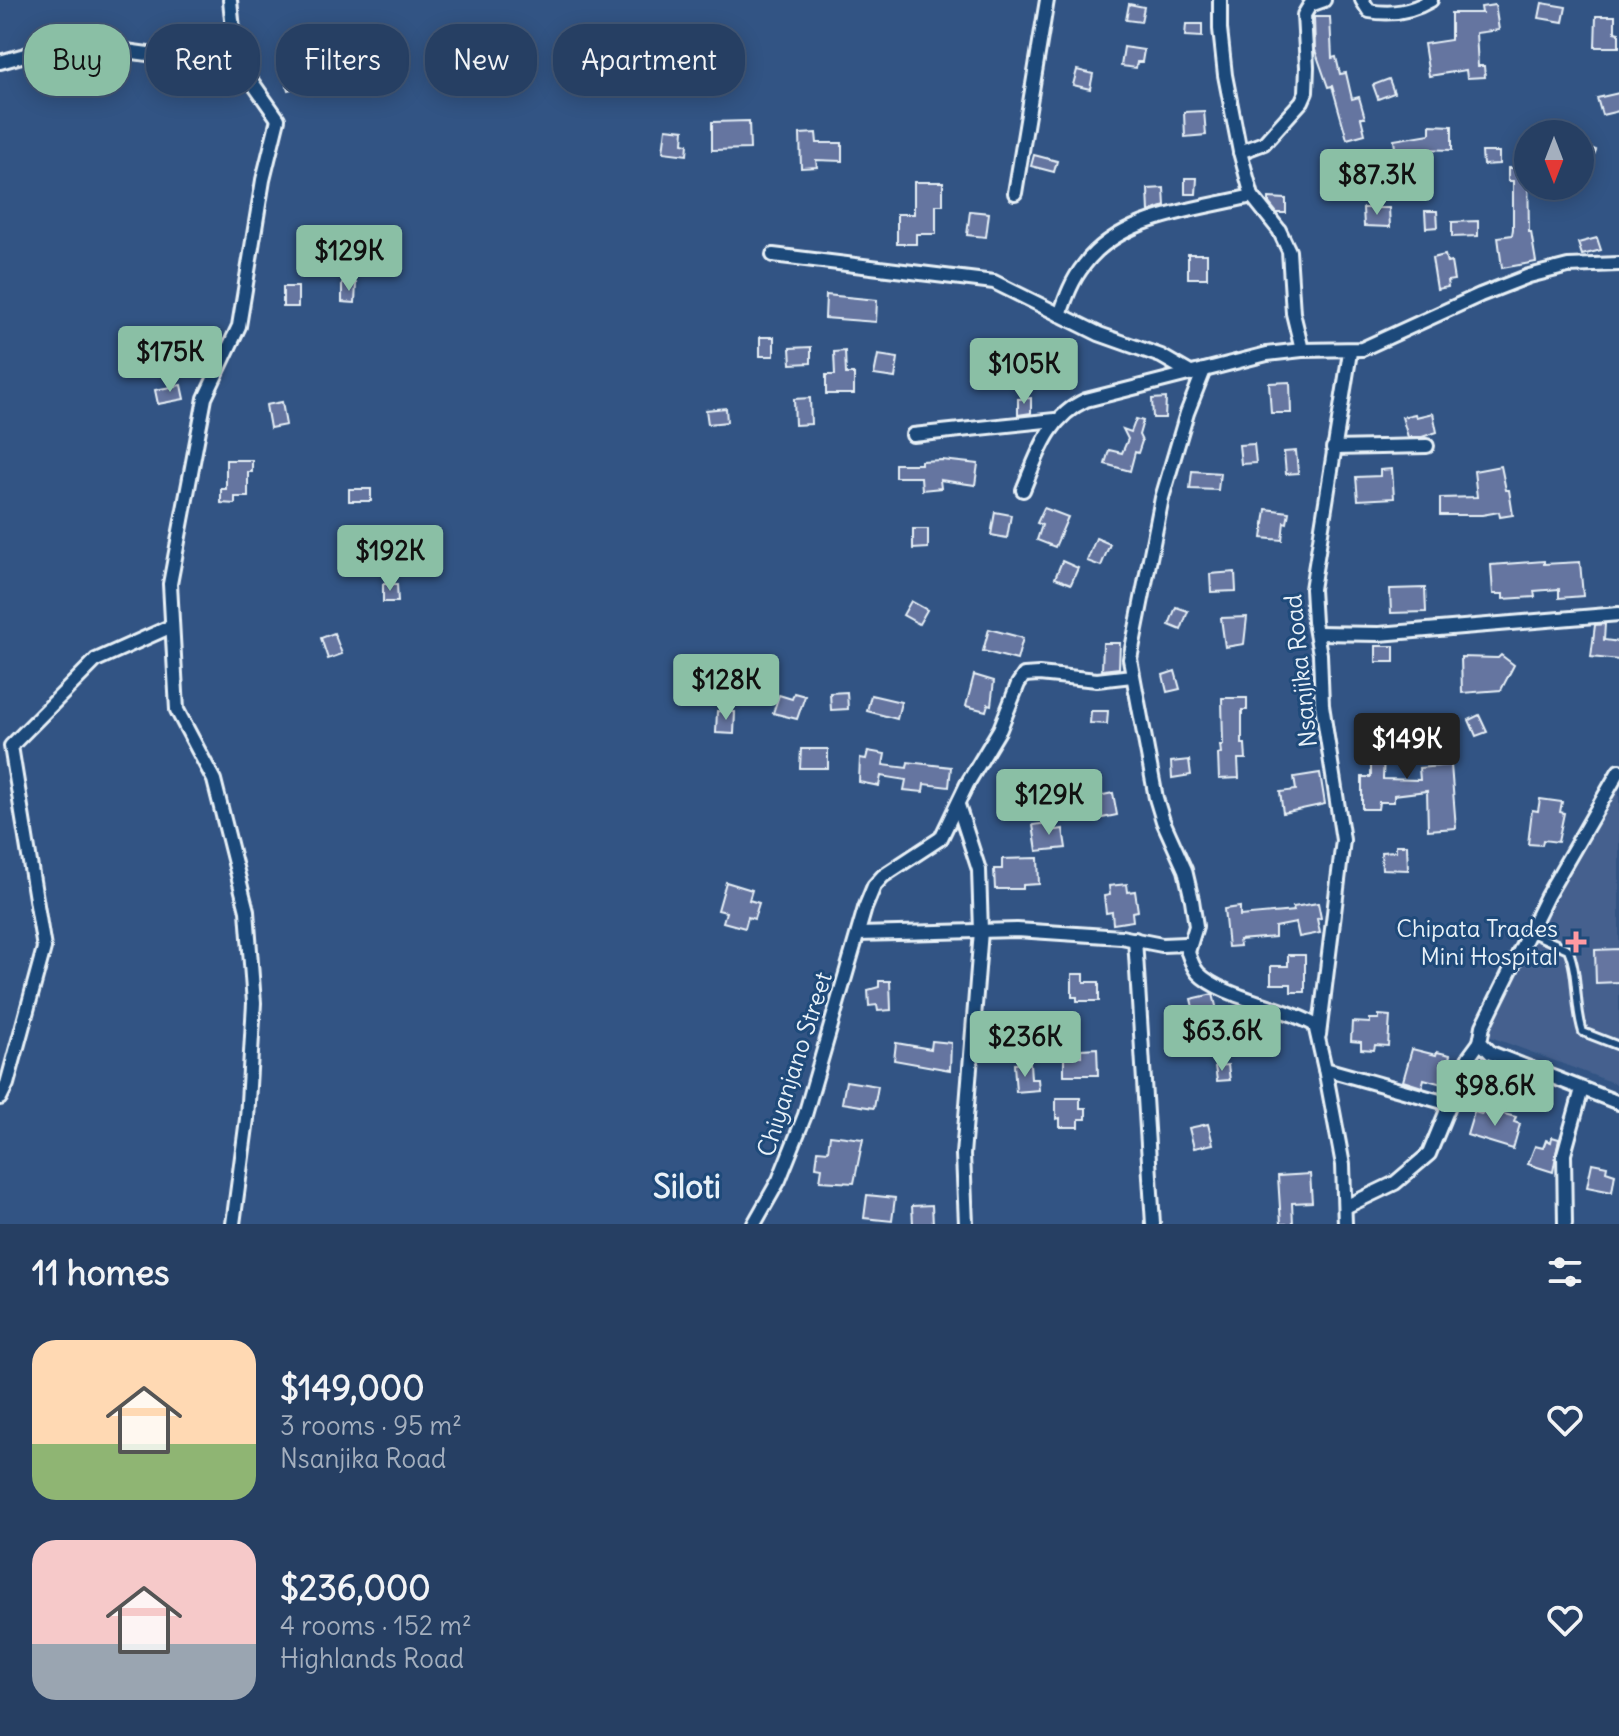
<!DOCTYPE html>
<meta charset="utf-8">
<style>
:root{--surface:#263f63;--page:#324a6c;--text:#f1f3f6;--muted:#a4afbe;--line:#425878;--accent:#8abfa5}
body{margin:0;font-family:Delius,sans-serif;background:var(--page);color:var(--text);height:100vh;display:flex;flex-direction:column;font-size:30px;white-space:nowrap}
*{box-sizing:border-box;margin:0}
p{font-size:26px;color:var(--muted)}
.icon{flex:none;width:44px;height:44px;fill:none;stroke:currentColor;stroke-width:2;stroke-linecap:round;stroke-linejoin:round}
.map{position:relative;height:1224px;overflow:hidden}
.side{display:flex;flex-direction:column;background:var(--surface);flex:1}
.side>*{flex:none}
.top-card{position:absolute;left:24px;top:24px;width:800px;height:72px;display:flex;gap:16px}
.needle{width:52px;rotate:180deg}
.fabs{position:absolute;left:1514px;top:120px;display:grid;gap:16px}
.fabs a{display:grid;place-items:center;width:80px;height:80px;border-radius:50%;background:var(--surface);box-shadow:0 4px 20px #0003,0 0 0 2px var(--line);font-size:40px}
.price{position:absolute;translate:-50% -68px;padding:0 18px;border-radius:8px;background:var(--accent);color:#111;font-size:26px;line-height:52px;filter:drop-shadow(0 2px 4px #0008)}
.price::after{content:'';position:absolute;left:50%;top:48px;width:24px;height:18px;margin-left:-12px;background:inherit;clip-path:polygon(0 0,100% 0,50% 100%)}
.price.on{background:#222;color:#fff}
ul{padding:0;list-style:none}
li{display:flex;align-items:center;gap:24px;height:200px;padding:0 32px}
li span{display:grid;place-items:center;flex:none;width:224px;height:160px;border-radius:24px;color:#555}
li>.icon{margin-inline-start:auto}
span .icon{width:96px;height:96px;fill:#fffc;stroke-width:1}
li b{font-size:34px}
h2{display:flex;justify-content:space-between;align-items:center;height:96px;padding:0 32px;font-size:34px}
.tag{padding:0 28px;border-radius:32px;background:var(--surface);box-shadow:0 4px 20px #0003,0 0 0 2px var(--line);font-size:28px;line-height:72px}
.tag.on{background:var(--accent);color:#111}
.map>svg:first-child{display:block}
</style>
<div class="map">
<svg width="1619" height="1224" viewBox="0 0 1619 1224">
<rect width="100%" height="100%" fill="#325484"/>
<filter id="ink" filterUnits="userSpaceOnUse"><feTurbulence type="fractalNoise" baseFrequency=".0125" numOctaves="2"/><feDisplacementMap in="SourceGraphic" scale="16" xChannelSelector="R" yChannelSelector="G"/><feConvolveMatrix kernelMatrix="1 2 1 2 8 2 1 2 1" color-interpolation-filters="sRGB"/></filter>
<g filter="url(#ink)">
<polygon fill="#44618e" points="1619,779 1619,1085 1488,1036 1583,842"/>
<g fill="#6574a0" stroke="#e8f1f8" stroke-width="2">
<polygon points="1542,3 1566,7 1563,22 1539,18"/>
<polygon points="1129,4 1144,7 1141,22 1126,20"/>
<polygon points="1495,5 1499,30 1476,33 1478,66 1484,66 1485,77 1467,78 1466,70 1429,76 1424,44 1451,40 1451,13 1482,13 1481,7"/>
<polygon points="1596,16 1615,16 1615,32 1619,33 1619,47 1595,47"/>
<polygon points="1314,17 1330,17 1332,58 1336,57 1340,74 1346,73 1352,99 1359,97 1365,118 1361,118 1365,134 1347,139 1332,86 1328,87 1315,50"/>
<polygon points="1186,24 1202,24 1202,37 1185,36"/>
<polygon points="1124,47 1144,50 1142,62 1137,62 1136,68 1121,66"/>
<polygon points="299,59 303,72 308,71 312,83 288,90 280,64"/>
<polygon points="1077,70 1093,74 1090,89 1073,85"/>
<polygon points="1389,79 1394,93 1378,99 1373,85"/>
<polygon points="1619,93 1619,111 1602,115 1597,98"/>
<polygon points="1204,111 1206,135 1185,137 1184,112"/>
<polygon points="749,121 750,149 712,150 712,122"/>
<polygon points="1430,125 1452,126 1452,150 1420,149 1421,153 1396,156 1394,140 1430,134"/>
<polygon points="666,128 684,130 683,143 688,144 687,155 663,152"/>
<polygon points="816,133 817,143 842,143 842,161 816,160 817,167 801,168 800,134"/>
<polygon points="1580,144 1596,150 1591,163 1580,159"/>
<polygon points="1482,152 1499,152 1499,164 1483,165"/>
<polygon points="1034,155 1057,161 1054,172 1031,166"/>
<polygon points="1508,168 1528,168 1529,232 1531,232 1536,262 1502,268 1498,237 1512,235 1513,229 1513,181 1508,181"/>
<polygon points="1185,178 1197,178 1196,194 1185,194"/>
<polygon points="914,182 943,182 943,205 936,205 936,234 916,234 916,244 897,244 897,214 914,214"/>
<polygon points="1164,188 1165,206 1149,212 1148,189"/>
<polygon points="1269,198 1286,199 1286,213 1277,213 1269,203"/>
<polygon points="1363,208 1389,208 1390,227 1364,226"/>
<polygon points="970,211 989,213 986,237 967,235"/>
<polygon points="1425,211 1437,211 1438,227 1426,228"/>
<polygon points="1478,221 1478,236 1452,237 1452,222"/>
<polygon points="1597,238 1601,250 1582,255 1578,243"/>
<rect x="1188" y="254" width="19" height="24"/>
<polygon points="1445,255 1447,263 1451,262 1454,280 1447,281 1448,287 1437,289 1432,258"/>
<polygon points="342,283 356,283 355,303 342,302"/>
<rect x="283" y="287" width="15" height="20"/>
<polygon points="826,295 877,300 876,322 825,318"/>
<rect x="760" y="337" width="14" height="19"/>
<polygon points="811,347 811,363 791,364 790,348"/>
<polygon points="845,351 846,374 854,374 854,394 826,394 826,375 835,375 834,352"/>
<polygon points="878,355 898,358 895,378 874,375"/>
<polygon points="1290,382 1291,413 1271,413 1269,383"/>
<polygon points="181,385 184,399 158,404 155,390"/>
<polygon points="810,398 811,424 795,425 794,399"/>
<polygon points="1031,398 1031,413 1018,415 1018,399"/>
<polygon points="1166,398 1165,418 1153,418 1152,399"/>
<polygon points="282,402 286,425 270,428 266,405"/>
<polygon points="726,408 727,422 708,424 706,410"/>
<polygon points="1433,413 1437,432 1422,437 1408,437 1402,417 1415,414 1416,417"/>
<polygon points="1136,419 1143,421 1139,435 1142,441 1138,453 1135,452 1130,471 1105,464 1109,450 1122,453 1128,439 1123,429 1131,432"/>
<polygon points="1254,444 1256,463 1241,464 1239,445"/>
<polygon points="1296,451 1298,473 1286,474 1284,452"/>
<polygon points="226,460 252,460 252,472 248,472 248,497 235,497 235,504 221,503 221,489 226,489"/>
<polygon points="942,460 978,464 975,485 940,480 941,488 922,490 921,477 895,477 895,464 921,464 921,461"/>
<polygon points="1501,466 1506,490 1509,490 1513,515 1500,517 1499,512 1482,515 1440,515 1440,498 1477,497 1474,471"/>
<polygon points="1392,469 1394,498 1358,500 1356,477 1380,476 1380,470"/>
<polygon points="1192,471 1220,473 1218,490 1190,489"/>
<rect x="349" y="489" width="22" height="12"/>
<polygon points="1044,508 1068,517 1055,547 1037,540 1042,525 1037,523"/>
<polygon points="1266,509 1289,512 1287,523 1284,522 1282,540 1262,538"/>
<polygon points="995,512 1011,515 1007,538 991,535"/>
<polygon points="913,529 928,529 928,548 913,549"/>
<polygon points="1096,538 1110,544 1101,566 1087,561"/>
<polygon points="1062,561 1078,568 1071,584 1055,578"/>
<polygon points="1544,561 1544,564 1580,562 1583,596 1559,598 1559,589 1534,591 1535,597 1503,599 1503,594 1493,594 1491,565"/>
<polygon points="1235,572 1236,591 1211,592 1210,574"/>
<polygon points="383,584 397,584 398,602 383,602"/>
<polygon points="1425,588 1426,612 1391,613 1390,589"/>
<polygon points="911,601 927,610 919,624 903,615"/>
<polygon points="1176,607 1188,611 1181,630 1169,625"/>
<polygon points="1247,617 1244,644 1225,647 1221,618"/>
<polygon points="1605,624 1604,640 1619,642 1619,660 1591,657 1595,625"/>
<polygon points="989,629 1023,638 1017,660 983,651"/>
<polygon points="334,633 342,654 328,659 321,638"/>
<polygon points="1103,643 1120,643 1119,668 1102,670"/>
<rect x="1376" y="646" width="18" height="16"/>
<polygon points="1501,655 1514,665 1501,690 1462,693 1461,657 1498,658"/>
<polygon points="1175,671 1180,689 1167,692 1163,675"/>
<polygon points="974,675 994,681 991,705 988,704 986,711 966,706"/>
<polygon points="847,692 848,709 831,710 830,693"/>
<polygon points="794,693 805,696 797,719 773,713 779,695 792,699"/>
<polygon points="871,695 901,702 897,719 867,711"/>
<polygon points="1222,698 1247,698 1247,710 1242,710 1242,744 1245,744 1246,759 1238,759 1239,778 1219,779 1218,754 1221,753 1220,745 1223,745"/>
<polygon points="717,711 735,712 734,734 716,733"/>
<polygon points="1091,711 1108,711 1107,724 1090,723"/>
<polygon points="1479,715 1487,732 1476,736 1469,720"/>
<polygon points="1391,721 1392,752 1384,752 1383,779 1420,780 1419,768 1451,765 1456,828 1428,830 1427,791 1394,795 1394,802 1379,802 1378,809 1362,809 1362,777 1371,777 1371,753 1362,753 1362,737 1371,737 1371,722"/>
<polygon points="801,749 828,749 828,768 800,768"/>
<polygon points="868,751 885,754 883,765 907,768 908,762 951,767 949,787 924,784 923,792 904,790 906,780 881,776 879,786 859,782 860,758 866,759"/>
<polygon points="1189,760 1191,775 1172,778 1171,762"/>
<polygon points="1320,773 1325,804 1283,813 1280,792 1296,790 1294,777"/>
<polygon points="1113,793 1117,815 1102,818 1098,796"/>
<polygon points="1540,799 1562,802 1560,812 1564,813 1558,842 1543,840 1542,845 1528,844 1532,810 1538,811"/>
<polygon points="1055,822 1056,830 1063,829 1066,848 1037,851 1033,825"/>
<polygon points="1396,845 1407,845 1408,870 1382,869 1381,852 1396,851"/>
<polygon points="1038,858 1039,884 1023,885 1023,889 995,889 994,869 1002,869 1002,859"/>
<polygon points="726,882 752,890 749,900 759,903 754,919 748,917 745,928 723,922 726,912 718,910"/>
<polygon points="1127,884 1128,892 1135,891 1138,911 1132,912 1133,921 1113,924 1112,912 1106,913 1104,896 1110,895 1109,886"/>
<polygon points="1318,903 1321,918 1317,919 1320,933 1299,937 1296,923 1275,927 1275,937 1239,940 1240,946 1228,947 1224,909 1240,907 1240,916 1294,911 1293,907"/>
<polygon points="1619,949 1619,982 1596,983 1595,950"/>
<polygon points="1288,955 1305,955 1305,992 1291,992 1291,984 1271,984 1271,966 1288,966"/>
<polygon points="1072,974 1084,974 1084,982 1099,982 1099,1001 1077,1001 1077,997 1072,997"/>
<polygon points="879,981 890,981 891,1010 878,1011 877,1005 869,1006 868,990 879,987"/>
<polygon points="1213,994 1218,1014 1196,1020 1191,999"/>
<polygon points="1258,1012 1258,1017 1275,1018 1277,1041 1250,1043 1250,1039 1246,1040 1243,1014"/>
<polygon points="1379,1015 1390,1016 1388,1046 1375,1045 1374,1050 1361,1049 1361,1042 1351,1041 1352,1022 1370,1023 1370,1019 1379,1019"/>
<polygon points="932,1041 951,1043 950,1070 894,1060 896,1043 931,1049"/>
<polygon points="1097,1048 1098,1075 1064,1075 1064,1056 1081,1056 1081,1049"/>
<polygon points="1412,1049 1436,1055 1437,1052 1450,1055 1442,1084 1424,1079 1422,1087 1403,1081"/>
<polygon points="1030,1063 1031,1079 1038,1079 1039,1090 1016,1092 1014,1064"/>
<polygon points="1228,1065 1230,1080 1217,1081 1215,1066"/>
<polygon points="846,1081 878,1086 874,1108 842,1103"/>
<polygon points="1056,1098 1080,1098 1080,1108 1086,1108 1086,1119 1079,1119 1079,1127 1060,1127 1060,1118 1056,1119"/>
<polygon points="1484,1109 1516,1117 1514,1122 1520,1124 1513,1149 1467,1135 1474,1112 1482,1114"/>
<polygon points="1208,1124 1213,1144 1194,1148 1189,1128"/>
<polygon points="830,1135 863,1139 854,1183 820,1181 822,1168 816,1167 818,1150 828,1151"/>
<polygon points="1552,1137 1559,1139 1553,1172 1528,1164 1535,1146 1543,1148 1546,1140 1551,1142"/>
<polygon points="1592,1163 1607,1166 1606,1171 1615,1174 1612,1192 1587,1187"/>
<polygon points="1310,1174 1312,1202 1292,1203 1293,1224 1281,1224 1278,1176"/>
<polygon points="867,1195 895,1198 892,1221 864,1218"/>
<polygon points="932,1205 933,1224 913,1224 912,1206"/>
</g>
<g fill="none" stroke-linecap="round" stroke-linejoin="round">
<defs>
<path id="service" d="M1529,932l39,17c11,26 6,56 15,83l36,14"/>
<g id="minor">
<polyline points="230,0 236,59 278,119 263,180 239,326 205,398 170,584 177,710 214,780 247,911 254,1003 247,1119 233,1224"/>
<polyline points="1220,0 1220,29 1225,75 1240,152 1252,196 1279,230 1289,251 1293,313 1302,350"/>
<path d="M1362,0l7,11c23,4 42,1 62,-11"/>
<polyline points="0,62 68,43 242,67"/>
<polyline points="1240,152 1264,143 1302,101 1306,92 1307,67 1304,15 1310,5 1324,0"/>
<polyline points="1015,193 1047,0"/>
<polyline points="773,255 994,282 1099,334 1161,356 1192,374"/>
<path d="M1060,315c6,-18 12,-35 24,-50 37,-50 112,-55 168,-69"/>
<polyline points="913,435 1055,420"/>
<polyline points="1333,448 1427,446"/>
<path d="M1023,490c15,-36 25,-73 63,-90l181,-46 35,-4 60,-1 118,-54 49,-19 39,-10 51,-2"/>
<polyline points="1317,633 1379,634 1619,614"/>
<polyline points="1619,771 1547,896 1483,1026 1480,1042 1491,1053 1619,1103"/>
<polyline points="958,805 979,870 981,931 963,1155 966,1224"/>
<path d="M858,934l159,-4 104,7 41,8 23,-1c4,10 6,21 13,29 23,24 85,33 117,52l10,44 125,35"/>
<polyline points="1135,939 1153,1224"/>
<polyline points="1188,952 1196,926 1192,900 1185,870 1163,821 1156,798 1130,659 1162,498 1187,413 1204,370"/>
<polyline points="1319,1035 1343,840 1322,705 1320,654 1314,622 1312,589 1350,352"/>
<polyline points="1325,1069 1343,1165 1345,1224"/>
<polyline points="0,1098 7,1084 44,948 11,746 96,660 172,626"/>
<polyline points="1345,1207 1395,1183 1429,1154 1469,1057 1480,1042"/>
<polyline points="754,1224 779,1180 805,1115 865,908 874,886 883,876 941,838 967,784 1000,729 1018,684 1024,675 1039,674 1097,680 1132,676"/>
<polyline points="1565,1224 1564,1154 1582,1089"/>
</g>
</defs>
<use href="#service" stroke="#e8f1f8" stroke-width="12"/>
<use href="#minor" stroke="#e8f1f8" stroke-width="18"/>
<use href="#service" stroke="#1f4a7a" stroke-width="6"/>
<use href="#minor" stroke="#1f4a7a" stroke-width="12"/>
</g>
</g>
<path fill="#ff9aa2" stroke="#1f4a7a" stroke-width="3" d="M1572 930h8v8h8v8h-8v8h-8v-8h-8v-8h8z"/>
<g text-anchor="middle" dominant-baseline="central" stroke-width="6" stroke-linejoin="round" paint-order="stroke">
<g font-size="24" fill="#e8f1f8" stroke="#1f4a7a">
<text transform="translate(1300 671) rotate(-96)">Nsanjika Road</text>
<text transform="translate(794 1064) rotate(-72)">Chiyanjano Street</text>
</g>
<g font-size="24" fill="#e8f1f8" stroke="#1f4a7a" text-anchor="end">
<text x="1558" y="928">Chipata Trades<tspan x="1558" dy="28">Mini Hospital</tspan></text>
</g>
<g font-size="32" font-weight="bold" fill="#e8f1f8" stroke="#1f4a7a">
<text x="687" y="1186">Siloti</text>
</g>
</g>
</svg>
<div class="fabs">
<a><svg class="needle" viewBox="-14 -14 28 28"><path d="M0-13l5 13h-10z" fill="#e53935"/><path d="M0 13l5-13h-10z" fill="#a4afbe"/></svg></a>
</div>
<b class="price" style="left:1377px;top:217px">$87.3K</b>
<b class="price" style="left:349px;top:293px">$129K</b>
<b class="price" style="left:170px;top:394px">$175K</b>
<b class="price" style="left:1024px;top:406px">$105K</b>
<b class="price" style="left:390px;top:593px">$192K</b>
<b class="price" style="left:726px;top:722px">$128K</b>
<b class="price on" style="left:1407px;top:781px">$149K</b>
<b class="price" style="left:1049px;top:837px">$129K</b>
<b class="price" style="left:1222px;top:1073px">$63.6K</b>
<b class="price" style="left:1025px;top:1079px">$236K</b>
<b class="price" style="left:1495px;top:1128px">$98.6K</b>
<div class="top-card">
<a class="tag on">Buy</a>
<a class="tag">Rent</a>
<a class="tag">Filters</a>
<a class="tag">New</a>
<a class="tag">Apartment</a>
</div>
</div>
<section class="side">
<h2>11 homes<svg class="icon" aria-label="filters" viewBox="0 0 24 24"><path d="M4 7h16M4 17h16"/><circle cx="9" cy="7" r="2"/><circle cx="15" cy="17" r="2"/></svg></h2>
<ul>
<li><span style="background:linear-gradient(#ffd9b3 65%,#8fb573 0)"><svg class="icon" aria-label="home" viewBox="0 0 24 24"><path d="M3 11l9-7 9 7M6 9v11h12V9"/></svg></span><div><b>$149,000</b><p>3 rooms · 95 m²</p><p>Nsanjika Road</p></div><svg class="icon" aria-label="heart" viewBox="0 0 24 24"><path d="M12 20l-8-8c-3-5 5-10 8-4 3-6 11-1 8 4z"/></svg></li>
<li><span style="background:linear-gradient(#f6c9c9 65%,#9aa5b1 0)"><svg class="icon" aria-label="home" viewBox="0 0 24 24"><path d="M3 11l9-7 9 7M6 9v11h12V9"/></svg></span><div><b>$236,000</b><p>4 rooms · 152 m²</p><p>Highlands Road</p></div><svg class="icon" aria-label="heart" viewBox="0 0 24 24"><path d="M12 20l-8-8c-3-5 5-10 8-4 3-6 11-1 8 4z"/></svg></li>
</ul>
</section>
